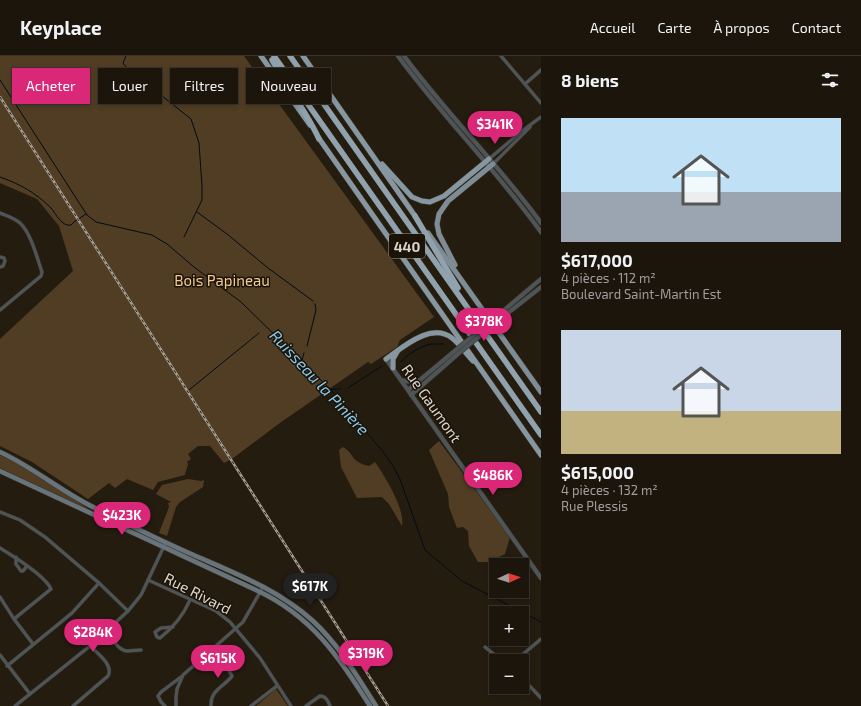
<!DOCTYPE html>
<html lang="fr">
<meta charset="utf-8">
<style>
:root{--surface:#1c150c;--page:#29221a;--text:#f1f3f6;--muted:#a09f9d;--line:#3a342d;--accent:#db2777}
body{margin:0;font-family:"Exo 2",sans-serif;background:var(--page);color:var(--text);height:100vh;display:flex;flex-direction:column;font-size:15px;white-space:nowrap}
*{box-sizing:border-box;margin:0}
p{font-size:13px;color:var(--muted)}
.icon{flex:none;width:22px;height:22px;fill:none;stroke:currentColor;stroke-width:2;stroke-linecap:round;stroke-linejoin:round}
.map{position:relative;flex:1;overflow:hidden}
.panel{display:flex;flex-direction:column;background:var(--surface);width:320px}
.panel>*{flex:none}
.guide{position:absolute;left:12px;top:12px;width:380px;height:36px;display:flex;gap:8px}
.needle{width:26px;rotate:87deg}
.fabs{position:absolute;left:489px;top:502px;display:grid;gap:8px}
.fabs a{display:grid;place-items:center;width:40px;height:40px;border-radius:0px;background:var(--surface);box-shadow:0 2px 6px #0003,0 0 0 1px var(--line);font-size:20px}
.price{position:absolute;translate:-50% -34px;padding:0 9px;border-radius:14px;background:var(--accent);color:#fff;font-size:13px;line-height:26px;filter:drop-shadow(0 1px 2px #0008)}
.price::after{content:'';position:absolute;left:50%;top:24px;width:12px;height:9px;margin-left:-6px;background:inherit;clip-path:polygon(0 0,100% 0,50% 100%)}
.price.selected{background:#222;color:#fff}
ul{padding:0;list-style:none}
li{display:grid;align-content:center;gap:8px;height:212px;padding:0 20px}
li span{display:grid;place-items:center;height:124px;border-radius:0px;color:#555}
li>.icon{margin-inline-start:auto}
span .icon{width:72px;height:72px;fill:#fffc;stroke-width:1}
li b{font-size:17px}
h2{display:flex;justify-content:space-between;align-items:center;height:48px;padding:0 20px;font-size:17px}
.chip{padding:0 14px;border-radius:0px;background:var(--surface);box-shadow:0 2px 6px #0003,0 0 0 1px var(--line);font-size:14px;line-height:36px}
.chip.selected{background:var(--accent);color:#fff}
header{display:flex;align-items:center;gap:24px;box-sizing:border-box;height:56px;padding:0 20px;background:var(--surface);border-bottom:1px solid var(--line)}
header strong{font-size:19px}
nav{display:flex;gap:22px;margin-inline-start:auto;font-size:14px}
main{display:flex;flex:1;min-height:0}
.map>svg:first-child{display:block}
</style>
<header>
<strong>Keyplace</strong>
<nav><a>Accueil</a><a>Carte</a><a>À propos</a><a>Contact</a></nav>
</header>
<main>
<div class="map">
<svg width="541" height="650" viewBox="0 0 541 650">
<rect width="100%" height="100%" fill="#251c10"/>
<g fill="#503d23">
<polygon points="0,0 244,0 434,261 400,284 397,291 371,308 368,306 277,369 232,403 224,407 210,390 198,390 188,398 191,403 187,406 188,408 185,419 158,426 153,434 127,423 115,432 109,427 88,443 32,406 0,390 0,283 73,215 59,170 37,143 0,127"/>
<polygon points="439,385 510,481 505,498 489,506 478,506 469,490 468,475 463,471 457,472 449,451 448,438 429,394"/>
<path d="M343,391c12,7 7,15 26,19l6,-4c10,15 30,46 27,64l-13,-22 -7,-7 -25,1 -16,-31 -2,-17z"/>
<polygon points="0,399 20,408 89,453 72,446 0,412"/>
<polygon points="188,423 201,425 204,424 203,431 180,446 176,451 167,480 159,477 169,451 168,447 171,446 156,438 162,429"/>
<polygon points="276,633 288,650 256,650"/>
</g>
<g fill="none" stroke-linecap="round" stroke-linejoin="round">
<g stroke="#000b15" stroke-width="1">
<polyline points="126,0 123,7 127,12 191,63 199,87 202,130 202,144 184,181"/>
<polyline points="0,24 87,159 96,166 152,179 167,188 194,211 241,246 330,333 384,397 393,410 400,423 425,494 462,525 541,566"/>
<path d="M0,121c20,7 36,16 51,31 5,6 11,19 20,17l3,-3 12,-8"/>
<polyline points="197,156 227,178 268,212 313,245"/>
<polyline points="307,290 316,254 315,248"/>
<polyline points="302,304 304,297"/>
<path d="M401,306c4,-7 23,-17 30,-18 4,0 9,0 13,0"/>
<polyline points="348,332 382,310"/>
<polyline points="330,333 341,333"/>
<polyline points="189,334 259,277"/>
</g>
<defs>
<g id="minor">
<polyline points="501,0 541,47"/>
<polyline points="525,28 541,14"/>
<polyline points="489,103 522,75 541,61"/>
<polyline points="493,108 530,71"/>
<path d="M0,157c7,3 14,5 20,10 11,10 17,35 22,49l-1,4 -41,34"/>
<polyline points="0,201 4,202 5,205 3,210 0,211"/>
<polyline points="0,456 20,464 45,481 99,527 128,555"/>
<path d="M0,492c13,8 45,27 51,41l-37,30"/>
<polyline points="16,501 16,508 21,515 23,515 27,510"/>
<polyline points="148,524 216,555 230,566 260,602 291,650"/>
<polyline points="0,541 14,563 33,588"/>
<path d="M173,571l-12,1 -6,4 2,5 3,1c14,-11 23,-22 30,-38"/>
<path d="M107,576c5,6 11,19 21,19 4,0 8,-1 13,-1"/>
<polyline points="485,591 502,605"/>
<polyline points="0,599 30,638"/>
<polyline points="515,605 541,583"/>
<polyline points="7,610 72,557 99,527"/>
<polyline points="522,622 541,642"/>
<polyline points="15,650 90,590 128,555 141,539 166,486"/>
<path d="M73,650l35,-30c6,-11 -11,-23 -18,-30"/>
<polyline points="165,650 161,646 158,640 161,636 181,621"/>
<polyline points="176,650 176,642 177,633 183,619 243,566 263,531"/>
<path d="M211,650c-1,-16 13,-19 21,-30l-5,-9 -16,-17"/>
<polyline points="251,650 277,630"/>
<path d="M306,650l14,-10c6,0 8,5 10,10"/>
</g>
<g id="tertiary">
<path d="M398,0c45,61 99,115 143,176"/>
<path d="M404,0c43,58 95,109 137,167"/>
<polyline points="496,261 541,223"/>
<polyline points="499,264 541,231"/>
<polyline points="386,303 541,522"/>
<polyline points="401,324 411,326 418,325"/>
<polyline points="408,334 457,293"/>
<polyline points="411,339 459,297"/>
</g>
<g id="secondary">
<path d="M0,396c35,16 64,42 99,58 30,15 60,30 90,43 43,19 89,36 124,68 26,24 44,55 63,85"/>
<path d="M0,415l256,119c56,26 82,66 114,116"/>
</g>
<g id="primary">
<polyline points="428,177 541,336"/>
<polyline points="455,209 439,178 437,168 439,158 448,145 493,108"/>
</g>
<g id="trunk">
<polyline points="261,0 310,69"/>
<polyline points="303,0 415,160"/>
<polyline points="318,81 541,399"/>
<polyline points="382,108 412,141 422,145 430,146 444,140 489,103"/>
<path d="M386,303c17,-12 45,-37 66,-21 8,6 14,16 21,23"/>
<polyline points="393,312 393,303 397,296"/>
</g>
<g id="motorway">
<polyline points="274,0 541,379"/>
<polyline points="290,0 541,356"/>
<path d="M272,4c15,27 34,51 47,79"/>
<polyline points="415,160 458,232"/>
</g>
</defs>
<use href="#minor" stroke="#3e362a" stroke-width="4"/>
<use href="#tertiary" stroke="#3e362a" stroke-width="5"/>
<use href="#secondary" stroke="#3e362a" stroke-width="5.5"/>
<use href="#primary" stroke="#3e362a" stroke-width="6"/>
<use href="#trunk" stroke="#3e362a" stroke-width="6"/>
<use href="#motorway" stroke="#3e362a" stroke-width="6"/>
<use href="#minor" stroke="#4e5559" stroke-width="3"/>
<use href="#tertiary" stroke="#4e5559" stroke-width="4"/>
<use href="#secondary" stroke="#68747b" stroke-width="4.5"/>
<use href="#primary" stroke="#7d8c95" stroke-width="5"/>
<use href="#trunk" stroke="#8697a1" stroke-width="5"/>
<use href="#motorway" stroke="#90a2ad" stroke-width="5.5"/>
<defs>
<polyline id="rail" points="0,41 388,650"/>
</defs>
<use href="#rail" stroke="#a59e95" stroke-width="2.5"/>
<use href="#rail" stroke="#1b1307" stroke-width="1" stroke-dasharray="3" stroke-linecap="butt"/>
<defs>
<g id="tertiary-bridge">
<polyline points="457,293 496,261"/>
<polyline points="459,297 499,264"/>
</g>
</defs>
<use href="#tertiary-bridge" stroke="#3e362a" stroke-width="5" stroke-linecap="butt"/>
<use href="#tertiary-bridge" stroke="#4e5559" stroke-width="4"/>
</g>
<g text-anchor="middle" dominant-baseline="central" stroke-width="3" stroke-linejoin="round" paint-order="stroke">
<rect fill="#1b1307" stroke="#a19b92" stroke-width="1" x="389" y="178" width="36" height="24" rx="3"/>
<g font-size="14" font-weight="bold" fill="#dbd5cd">
<text x="407" y="190">440</text>
</g>
<g font-size="15" fill="#f4cb93" stroke="#1b1307">
<text x="222" y="224">Bois Papineau</text>
</g>
<g font-size="15" fill="#dbd5cd" stroke="#1b1307">
<text transform="translate(432 347) rotate(55)">Rue Gaumont</text>
<text transform="translate(198 537) rotate(27)">Rue Rivard</text>
</g>
<g font-size="16" font-style="italic" fill="#89cdf2" stroke="#1b1307">
<text transform="translate(320 326) rotate(47)">Ruisseau la Pinière</text>
</g>
</g>
</svg>
<div class="fabs">
<a><svg class="needle" viewBox="-14 -14 28 28"><path d="M0-13l5 13h-10z" fill="#e53935"/><path d="M0 13l5-13h-10z" fill="#a09f9d"/></svg></a>
<a>+</a>
<a>−</a>
</div>
<b class="price" style="left:495px;top:89px">$341K</b>
<b class="price" style="left:484px;top:286px">$378K</b>
<b class="price" style="left:493px;top:440px">$486K</b>
<b class="price" style="left:122px;top:480px">$423K</b>
<b class="price selected" style="left:310px;top:551px">$617K</b>
<b class="price" style="left:93px;top:597px">$284K</b>
<b class="price" style="left:366px;top:618px">$319K</b>
<b class="price" style="left:218px;top:623px">$615K</b>
<div class="guide">
<a class="chip selected">Acheter</a>
<a class="chip">Louer</a>
<a class="chip">Filtres</a>
<a class="chip">Nouveau</a>
</div>
</div>
<section class="panel">
<h2>8 biens<svg class="icon" aria-label="filters" viewBox="0 0 24 24"><path d="M4 7h16M4 17h16"/><circle cx="9" cy="7" r="2"/><circle cx="15" cy="17" r="2"/></svg></h2>
<ul>
<li><span style="background:linear-gradient(#bfe0f5 60%,#9aa5b1 0)"><svg class="icon" aria-label="home" viewBox="0 0 24 24"><path d="M3 11l9-7 9 7M6 9v11h12V9"/></svg></span><div><b>$617,000</b><p>4 pièces · 112 m²</p><p>Boulevard Saint-Martin Est</p></div></li>
<li><span style="background:linear-gradient(#c9d6e8 65%,#c2b280 0)"><svg class="icon" aria-label="home" viewBox="0 0 24 24"><path d="M3 11l9-7 9 7M6 9v11h12V9"/></svg></span><div><b>$615,000</b><p>4 pièces · 132 m²</p><p>Rue Plessis</p></div></li>
</ul>
</section>
</main>
